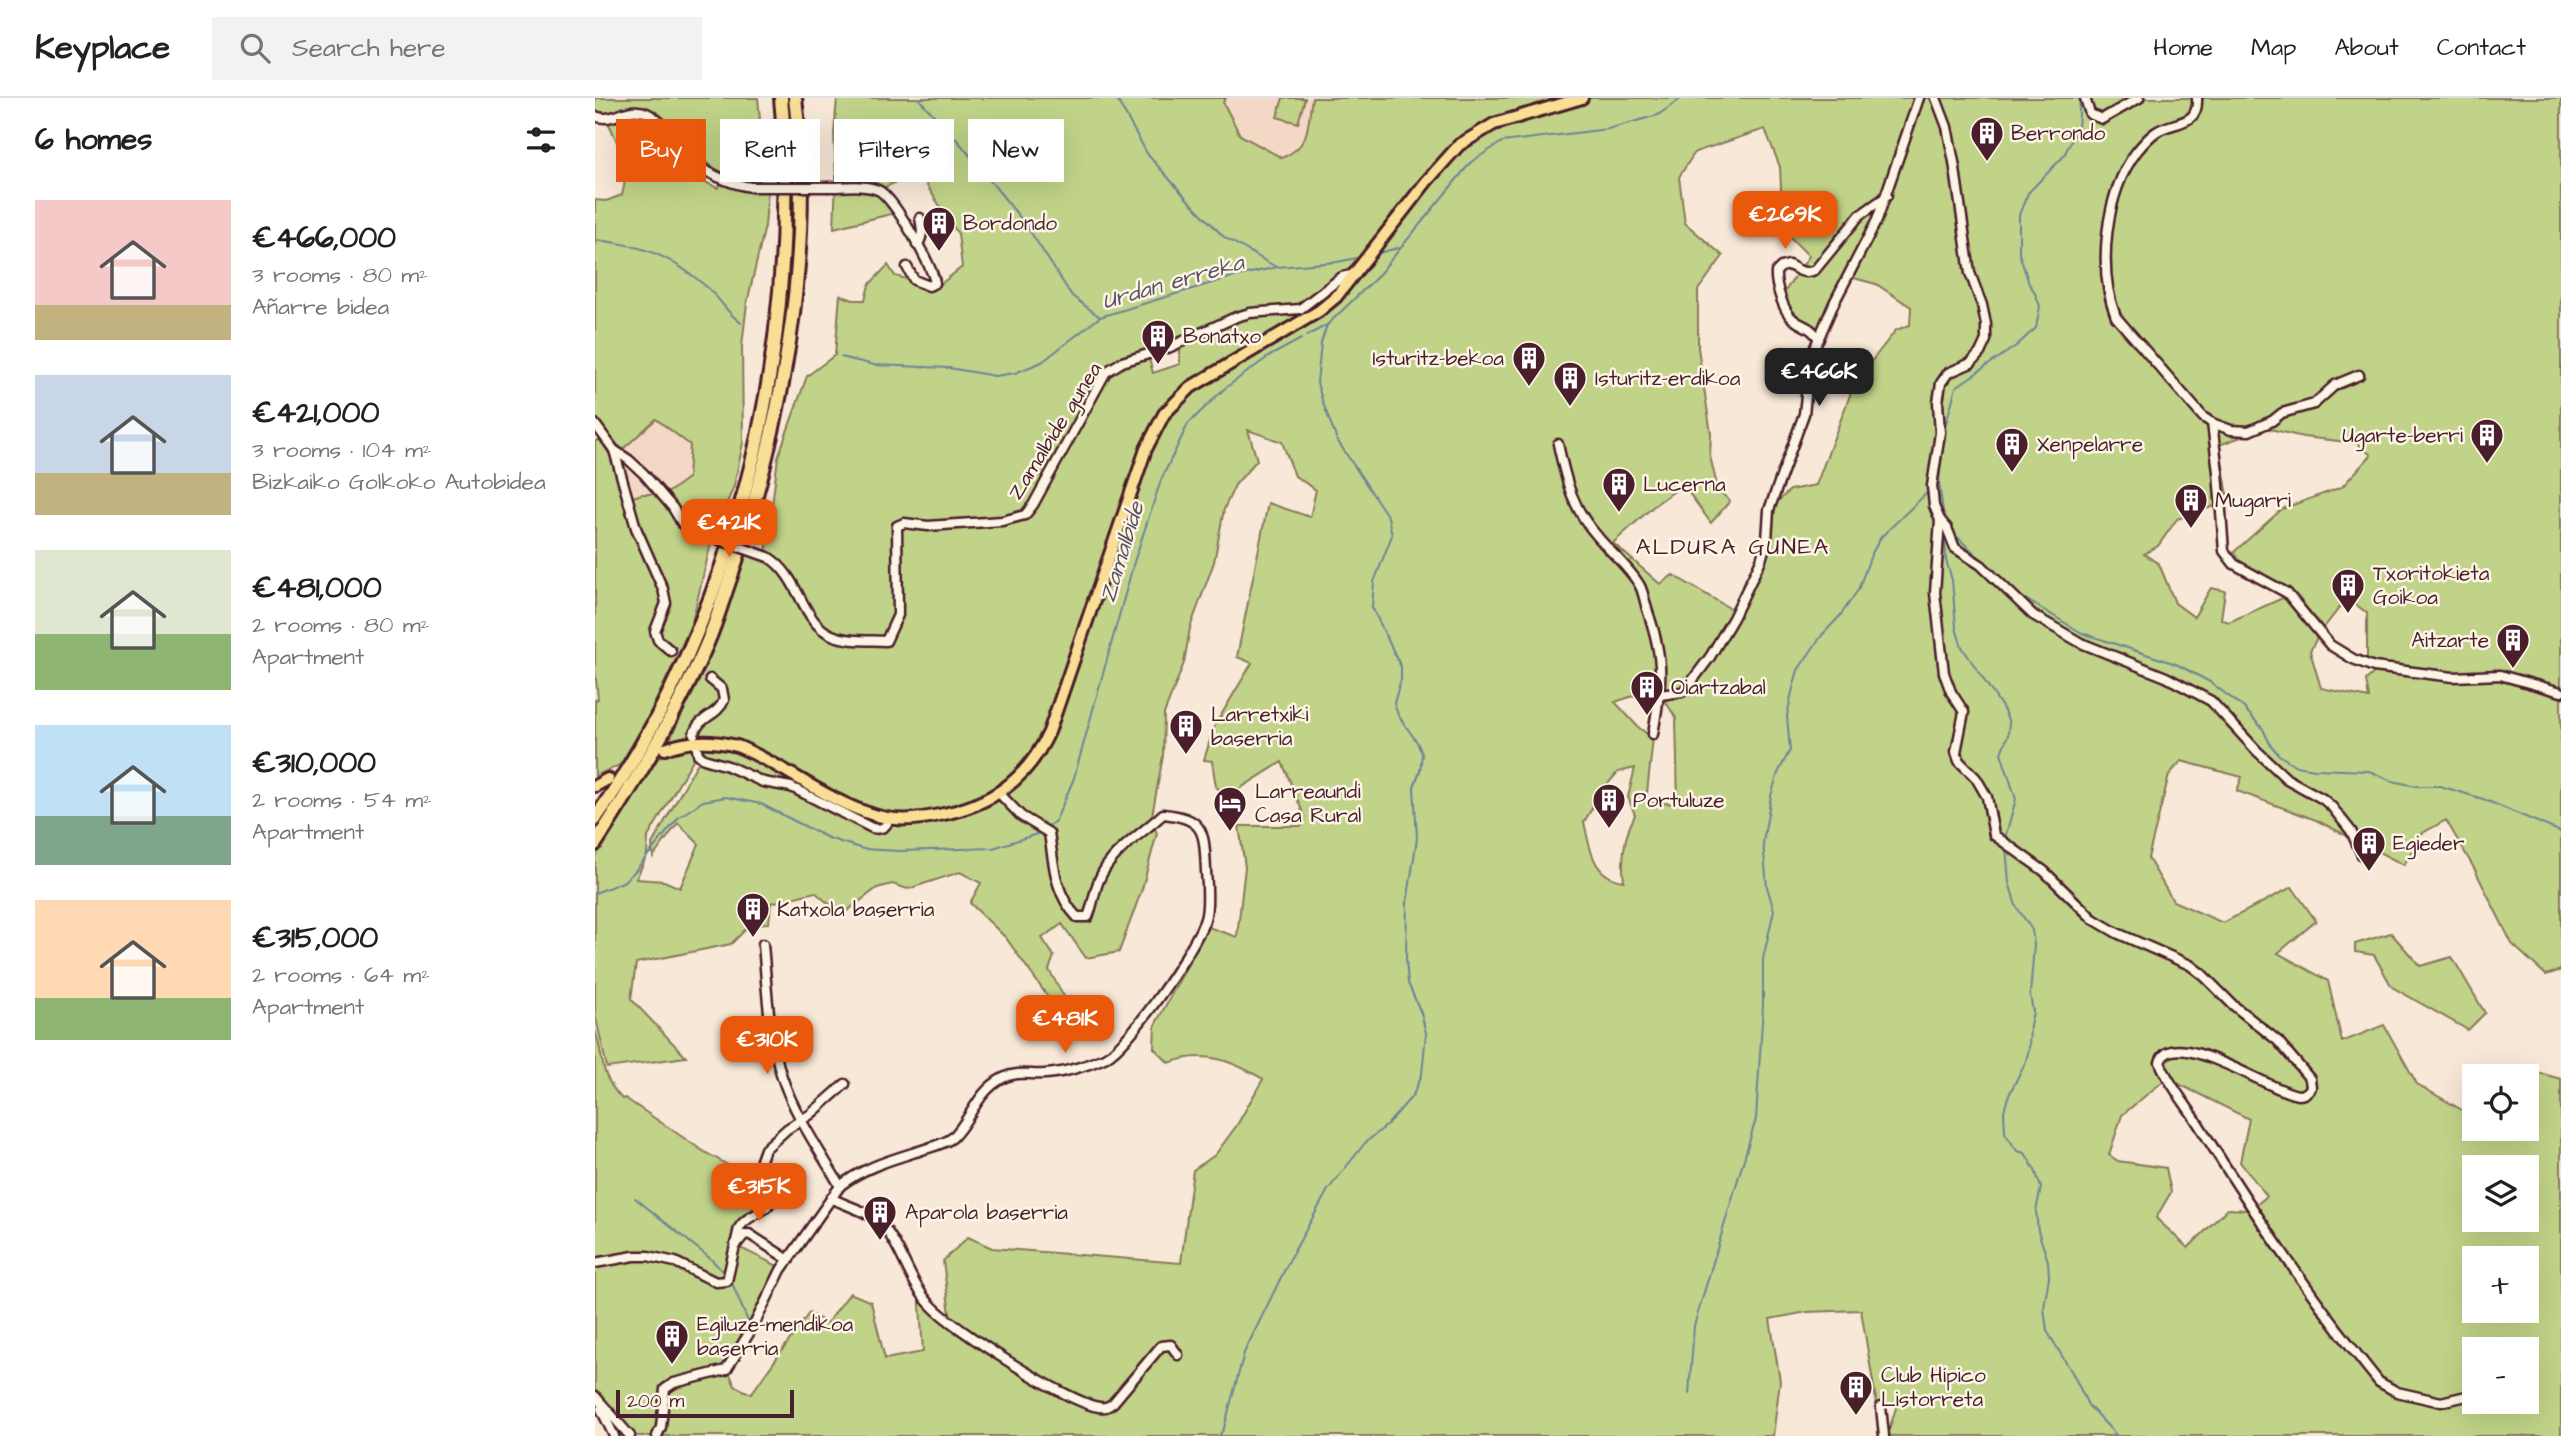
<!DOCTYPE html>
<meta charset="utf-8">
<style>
:root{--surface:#fff;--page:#f2f2f2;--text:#202124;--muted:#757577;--line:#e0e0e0;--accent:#ea580c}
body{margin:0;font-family:"Architects Daughter",sans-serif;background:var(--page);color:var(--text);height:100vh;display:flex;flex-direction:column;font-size:26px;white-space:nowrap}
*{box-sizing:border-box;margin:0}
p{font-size:23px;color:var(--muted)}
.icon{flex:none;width:38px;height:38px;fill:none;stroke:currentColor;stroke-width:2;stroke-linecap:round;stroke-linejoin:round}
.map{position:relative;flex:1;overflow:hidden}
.side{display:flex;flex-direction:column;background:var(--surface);width:595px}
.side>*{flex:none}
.top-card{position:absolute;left:21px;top:21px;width:665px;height:63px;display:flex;gap:14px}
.buttons{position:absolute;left:1867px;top:966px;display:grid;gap:14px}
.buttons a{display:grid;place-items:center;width:77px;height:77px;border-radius:0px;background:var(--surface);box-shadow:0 7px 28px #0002;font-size:35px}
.scale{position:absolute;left:21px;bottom:18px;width:178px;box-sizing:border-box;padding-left:7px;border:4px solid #4a1f2b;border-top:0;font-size:19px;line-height:24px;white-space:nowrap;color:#4a1f2b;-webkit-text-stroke:5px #fcf5e5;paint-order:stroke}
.price{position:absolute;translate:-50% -60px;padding:0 16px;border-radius:14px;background:var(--accent);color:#fff;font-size:23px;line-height:46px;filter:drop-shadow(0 2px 4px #0008)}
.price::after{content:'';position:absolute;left:50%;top:42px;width:21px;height:16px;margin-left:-10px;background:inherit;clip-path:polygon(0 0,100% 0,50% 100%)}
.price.current{background:#222;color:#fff}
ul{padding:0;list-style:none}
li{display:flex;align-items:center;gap:21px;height:175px;padding:0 35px}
li span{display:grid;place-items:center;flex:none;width:196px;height:140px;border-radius:0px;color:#555}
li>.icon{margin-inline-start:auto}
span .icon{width:84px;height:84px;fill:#fffc;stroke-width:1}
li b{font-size:30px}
h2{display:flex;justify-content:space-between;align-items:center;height:84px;padding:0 35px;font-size:30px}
.tag{padding:0 24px;border-radius:0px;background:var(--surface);box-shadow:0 7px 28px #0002;font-size:24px;line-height:63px}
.tag.current{background:var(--accent);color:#fff}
header{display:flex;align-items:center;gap:42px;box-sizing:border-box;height:98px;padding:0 35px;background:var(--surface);border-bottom:2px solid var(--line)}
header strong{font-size:33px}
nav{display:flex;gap:38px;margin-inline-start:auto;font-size:24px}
.search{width:490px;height:63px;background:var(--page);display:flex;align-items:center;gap:18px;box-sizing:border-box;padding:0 24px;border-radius:0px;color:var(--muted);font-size:26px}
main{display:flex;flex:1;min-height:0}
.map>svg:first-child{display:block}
</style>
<header>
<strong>Keyplace</strong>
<div class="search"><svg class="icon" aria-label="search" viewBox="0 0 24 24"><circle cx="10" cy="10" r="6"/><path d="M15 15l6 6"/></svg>Search here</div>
<nav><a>Home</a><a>Map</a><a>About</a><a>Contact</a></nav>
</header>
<main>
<section class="side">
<h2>6 homes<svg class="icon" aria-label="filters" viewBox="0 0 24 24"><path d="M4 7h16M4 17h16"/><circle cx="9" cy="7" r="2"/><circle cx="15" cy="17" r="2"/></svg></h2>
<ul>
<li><span style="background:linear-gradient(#f6c9c9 75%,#c2b280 0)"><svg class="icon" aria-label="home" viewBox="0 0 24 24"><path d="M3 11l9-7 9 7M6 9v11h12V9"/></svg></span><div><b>€466,000</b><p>3 rooms · 80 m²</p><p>Añarre bidea</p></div></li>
<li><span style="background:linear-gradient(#c9d6e8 70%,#c2b280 0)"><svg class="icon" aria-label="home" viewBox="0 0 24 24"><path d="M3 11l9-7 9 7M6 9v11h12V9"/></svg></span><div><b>€421,000</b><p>3 rooms · 104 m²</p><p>Bizkaiko Golkoko Autobidea</p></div></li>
<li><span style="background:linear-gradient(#dfe7d0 60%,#8fb573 0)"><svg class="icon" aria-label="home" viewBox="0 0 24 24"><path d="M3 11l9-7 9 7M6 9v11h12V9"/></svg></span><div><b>€481,000</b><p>2 rooms · 80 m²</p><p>Apartment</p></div></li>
<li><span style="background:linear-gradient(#bfe0f5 65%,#7fa58c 0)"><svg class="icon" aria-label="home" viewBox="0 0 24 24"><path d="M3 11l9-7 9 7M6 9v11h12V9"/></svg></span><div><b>€310,000</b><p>2 rooms · 54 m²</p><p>Apartment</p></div></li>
<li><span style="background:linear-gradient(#ffd9b3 70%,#8fb573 0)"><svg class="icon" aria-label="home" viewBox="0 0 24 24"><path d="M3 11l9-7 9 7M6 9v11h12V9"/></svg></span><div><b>€315,000</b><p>2 rooms · 64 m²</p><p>Apartment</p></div></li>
</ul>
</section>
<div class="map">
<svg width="1966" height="1338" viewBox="0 0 1966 1338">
<rect width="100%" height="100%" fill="#f8e8d7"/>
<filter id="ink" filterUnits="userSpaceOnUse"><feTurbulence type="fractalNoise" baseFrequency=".0143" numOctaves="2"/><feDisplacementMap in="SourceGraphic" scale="14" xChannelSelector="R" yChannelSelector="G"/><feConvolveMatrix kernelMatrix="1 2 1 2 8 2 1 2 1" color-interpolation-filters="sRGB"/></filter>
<g filter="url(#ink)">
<g fill="#f4d8c6">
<polygon points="631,0 717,0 714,32 701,53 687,60 645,37 628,4"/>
<polygon points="61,321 96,347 93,380 71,396 35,400 23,359 27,352"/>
</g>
<g fill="#c1d388" stroke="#86795a" stroke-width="2" fill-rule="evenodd">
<path d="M0,0h163l4,44 -2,39c-35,-1 -62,-20 -84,-47l-16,28 58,26 6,-9 44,11 -3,36 -18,77 -5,43 1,97 -9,43 -19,46c-7,-2 -12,-1 -18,-2 -15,-3 -23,-24 -31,-36l22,-16 2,-33 -34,-26 -34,31 -27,-31v-219l11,1 16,-6c9,-28 -5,-55 -17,-79l-10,-3z"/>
<path d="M242,0h389l-3,4 17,33 42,23c30,-13 25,-33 30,-60h1249v872l-15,5 -34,-31 -38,-76 -28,-48 -25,14 -17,31 -88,-45 -79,-29 5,-14 -61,-16 -12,14 -21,83 25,43 50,22 69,-36 24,34 -38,32 50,28 14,61 42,-17 33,59 52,30 5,-5 1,20h52v-53h-19l9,-9 44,12v357h-674l10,-31 -20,1 -16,-96 -54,2 -37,7 10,62 -7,55h-1157l-21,-45v-361c10,30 3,43 27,69l3,-1 78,53 62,35 4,9 -1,6 -28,25 -6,19 50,24 -57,99 8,18 16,8 58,-81 18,10 23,-30 21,9 14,57 38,-7 -4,-62 32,32 -8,-61 25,-24 24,11 189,15 12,-93 22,-15 22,-30 26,-46c-31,-18 -58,-30 -94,-16l-15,-15 1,-23 53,-98 29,10 8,-70 -6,-41h63l3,-8 -23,-56 -54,34 -12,-9 -4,-26 -8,-1 10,-33 38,-64 -15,-6 31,-154 42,14 6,-27 -21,-14 -13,-34 -34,-12 9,30 -22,25 -11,24 -10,53 -24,66 -6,35 -20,51 -1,42 -12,65 6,12 -15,56 -23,63 -33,6 -24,-34 -20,14 12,18 -5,14 20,35 -9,9 -54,-76 -36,-35 11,-20 -21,-11 -52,17 -16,-5 -15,4 -35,27 -27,-23 -44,11 -2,20 -18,1 -20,20 -95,19 -5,36 55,58 -79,11 -12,-54v-157l64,-100 34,-11 2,10 -47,81 -1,18 -11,24 28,2 16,7 19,-44 -21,-21 -25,34 -1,-13 45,-80 5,-3 -6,-28 -27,8 32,-65 46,-122 18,8 13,-105 29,-81 28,-21 5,-60 13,5h12l4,-15 19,-20 7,11 42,11 25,-20 -4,-33 -40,-62 -37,17 14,24 -61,15 2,-49 -2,-45zM1170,31l15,38 3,63 26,26 -28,41 11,21 30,14 28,-55 26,7 35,23 -1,18 -14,5 -41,52 -39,103 -26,5 -14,13 -31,86 -14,20 -58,-34 -13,9 -47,-41 43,-39 27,-19 28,38 19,-22 -12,-11 -8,-34 1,-22 -13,-86v-58l25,-34 -38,-33 -6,-46 16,-25zM585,239v27l-27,9 -7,-25zM1671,330l37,9 53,6 15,12 -29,32 -60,22 -48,43 8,15 43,30 -56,25 -8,-3 4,-28 -14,-3 -17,29 -19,-14 -16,-39 -15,-10 14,-8 19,-27 52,-18 -10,-56zM1752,500l20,15v47l11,9 -12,11 3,18 -48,-10 -11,-37 9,-17zM1062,590l19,30 2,86 -32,-2 7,-64 -15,-11 -23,-25zM1040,670l-7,29 7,18c-11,21 -14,43 -11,66 -32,-4 -34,-33 -40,-59l20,-34 14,-16zM1572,980l82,41 -9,43 27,34 -17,14 -23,-1 -39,39 -32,-30 15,-26 -5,-24 -48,-7 -9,-6 13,-40zM1880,1069h52v53h-52zM1880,1160h52v53h-52zM1880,1251h52v53h-52z"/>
<polygon points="688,0 710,0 703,25 682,19"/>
<path d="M4,340l13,20 51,135v-15l-18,-35 -15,-45 12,-4h15c19,21 26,39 54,49l-19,79 -16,37 -30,62 -26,44 -25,11v-76l3,-1 -3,-29v-228z"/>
<polygon points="1796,835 1825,868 1857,859 1890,915 1873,932 1797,889 1779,857 1760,854 1760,846"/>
</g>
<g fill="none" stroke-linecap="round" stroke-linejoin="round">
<g stroke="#6c8499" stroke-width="2">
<polyline points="323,0 364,44 431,127 477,198 505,219"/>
<polyline points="521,0 553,57 594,103 629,139 681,169"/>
<path d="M0,142c49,5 76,16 113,48 12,11 19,25 33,35"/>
<polyline points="783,155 803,150"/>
<polyline points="711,238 732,227 781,180 876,64 907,44 1013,31 1063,17 1087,0"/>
<polyline points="246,259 279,267 354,270 400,278 420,275 447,264 505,219 630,181 682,169 742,164 767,159"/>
<polyline points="1349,333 1361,289 1421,248 1441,230 1445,208 1439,193 1434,186 1424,155 1424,117 1433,95 1468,59 1483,30 1485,0"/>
<polyline points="1348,346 1344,384 1349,422"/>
<polyline points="1348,414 1359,436 1427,499 1487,535 1581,566 1615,584 1648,609 1668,631 1675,646 1684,657 1701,668 1720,671 1774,673 1797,683 1821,688 1845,688 1888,701 1966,734"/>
<polyline points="1350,434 1351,462 1357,482 1361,530 1367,549 1407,609 1414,624 1413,637 1406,655 1421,701 1410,740"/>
<polyline points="454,728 461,722 479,680 539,464 566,382 593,326 629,291 673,259 706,241"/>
<polyline points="1411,749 1414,784 1421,808 1437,832 1439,847 1435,897 1438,914 1435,927 1434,950 1431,963 1413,999 1409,1013 1410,1035 1422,1053 1430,1055 1440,1072 1446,1090 1441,1113 1443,1133 1453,1163 1454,1179 1449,1210 1452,1233 1478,1276 1493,1307 1522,1338"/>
<polyline points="0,795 28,784 40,773 84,719 108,703 131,699 166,706 233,740 268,751 304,753 398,750 445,735"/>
<polyline points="40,1100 117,1162 129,1175"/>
<polyline points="137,1185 154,1226"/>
<polyline points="1094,1296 1099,1228 1161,1021 1168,907 1168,861 1179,812 1172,789 1168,744 1176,698 1183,675 1195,652 1192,618 1196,598 1203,572 1227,537 1245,518 1263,492 1276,457 1286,439 1335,392"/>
<polyline points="624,1338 629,1330 649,1255 697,1157 733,1092 770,1045 792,1027 818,997 827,976 831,935 826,915 813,885 811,861 812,805 822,740 819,689 825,673 827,656 822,644 803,617 799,605 806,581 806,569 777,509 779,484 797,437 793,419 742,342 728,305 722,285 726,245 732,227"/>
</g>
<polyline stroke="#d5c0b5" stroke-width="8" stroke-dasharray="8 4" stroke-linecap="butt" points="76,553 115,581"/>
<defs>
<g id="minor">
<path d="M1341,0l11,29 7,35 16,111 12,32 4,19v16l-6,13 -9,10 -23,10 -7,10 -3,19 2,31 -8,53 2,20 6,14 -5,73 9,80 7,19 13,20 -8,40 3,9 17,17 11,19 7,38 50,36 49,48 24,14 73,32 13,10 30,30 45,36 32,38 1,8c-3,5 -6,8 -12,8 -25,-1 -126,-72 -139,-33 6,18 28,45 39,63 55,88 114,176 180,257l18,10 44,10 34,-8"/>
<polyline points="1490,0 1495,16 1507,21 1544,0"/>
<path d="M1602,0c2,29 -23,22 -41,34 -6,4 -14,13 -19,19 -32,42 -40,118 -21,166l87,100 9,6 6,49 6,79 10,13 53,29 43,52 23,14 21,8 79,10 47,-2 61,17"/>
<path d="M0,18c19,8 33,-12 52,-3 20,10 26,28 40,43 15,16 43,28 64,31"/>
<path d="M234,89c15,0 35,-3 49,3 15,6 55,77 57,93l-6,3 -15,-6 -7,-13"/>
<path d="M322,147c7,-9 5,-16 3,-27"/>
<path d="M1224,241c-9,-14 -15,-11 -26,-20 -10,-8 -18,-35 -17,-47l5,-5 8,-2c9,5 16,10 26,5l45,-55 27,-19"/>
<polyline points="1617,325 1636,332 1654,333 1677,323 1687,315 1719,306 1740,287 1764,277"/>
<polyline points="0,326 19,352 41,430 68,491 71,505 60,533 63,542 76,553"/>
<path d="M963,346c8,37 14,64 40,93 13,16 32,31 42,49 4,8 5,18 8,26 17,50 14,71 5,122"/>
<polyline points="19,352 34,362 49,376 78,410 88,427 105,435"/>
<polyline points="1345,422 1352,430 1360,450 1386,467 1438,517 1486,545 1571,579 1616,603 1662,653 1692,681 1728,701 1737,709 1756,733 1767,757"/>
<path d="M173,459c32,19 33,65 64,78 16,7 37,5 54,6l12,-26 -1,-89 7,-3 24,3 74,-5 23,-6 8,-10 69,-126 4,-7 16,-10 46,-14 68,-31 14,-4 50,-4 42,-32 14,-3"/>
<polyline points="1065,597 1087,594 1091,591 1115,559 1138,520 1166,462 1172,442 1174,412 1209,316 1214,271 1220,249 1239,205 1282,122 1324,0"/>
<path d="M99,636c4,-17 24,-18 30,-34l-2,-11 -12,-10"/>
<path d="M101,646l2,10 6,5 24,7 35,16 28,5 81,41c9,2 14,0 17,-9"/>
<path d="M168,846c4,44 5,90 19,133 13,39 38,74 58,109"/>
<path d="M236,1100c15,8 37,13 48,24 23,23 29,59 51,82 21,24 139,99 169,103 6,1 9,0 14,-4l48,-57 10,-1 7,10"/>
<polyline points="141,1147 149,1137 154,1136 194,1162"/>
<path d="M0,1165l39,-7h14l27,6 41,20 11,-1 12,-53c8,-14 27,-14 33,-29l-11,-39 4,-11 22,-20 24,-15 34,-30"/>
<polyline points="0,1298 35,1338"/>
<polyline points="1286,1309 1289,1338"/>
<polyline points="6,1311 19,1338"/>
<path d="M62,1338l4,-9 4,-38 9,-6 52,-13 27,-43 28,-57 59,-84c23,-19 54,-27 82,-36 9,-3 22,-6 30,-12 19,-18 24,-46 51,-60 14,-7 27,-3 42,-4 18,-1 40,-8 57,-15 25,-9 94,-112 103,-140 4,-13 2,-34 1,-48 -2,-38 0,-53 -43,-57 -21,20 -53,38 -64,66 -5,12 -6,25 -11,37h-11c-23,-24 -23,-53 -28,-84l-28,-17 -21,-22"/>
</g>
<g id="major">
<path d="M70,651c24,-9 46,-9 72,-3 45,18 89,54 134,68 23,8 45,6 68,1 52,-10 88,-35 110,-83l97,-283 18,-35 27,-27 128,-76 17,-14 90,-115 33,-37 35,-21 88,-26"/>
<polyline points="0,688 13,681"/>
</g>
<g id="highway">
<path d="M0,721c121,-173 185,-395 189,-604 1,-40 1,-78 -3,-117"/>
<path d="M0,746c42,-64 83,-132 113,-203 9,-21 15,-43 23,-65 50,-146 84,-323 64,-478"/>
</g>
</defs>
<use href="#minor" stroke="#4a1f2b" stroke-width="13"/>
<use href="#major" stroke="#4a1f2b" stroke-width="16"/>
<use href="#highway" stroke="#4a1f2b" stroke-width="18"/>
<use href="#minor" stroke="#fcf5e5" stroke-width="8"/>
<use href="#major" stroke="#f9df96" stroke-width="10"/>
<use href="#highway" stroke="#f9df96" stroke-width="12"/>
<defs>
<g id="minor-bridge">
<polyline points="156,89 234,89"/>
<polyline points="105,435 173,459"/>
</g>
</defs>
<use href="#minor-bridge" stroke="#4a1f2b" stroke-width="13" stroke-linecap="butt"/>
<use href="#minor-bridge" stroke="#fcf5e5" stroke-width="8"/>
</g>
</g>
<defs>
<symbol id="building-pin" viewBox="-11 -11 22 30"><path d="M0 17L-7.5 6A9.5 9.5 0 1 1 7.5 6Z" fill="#4a1f2b" stroke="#fcf5e5"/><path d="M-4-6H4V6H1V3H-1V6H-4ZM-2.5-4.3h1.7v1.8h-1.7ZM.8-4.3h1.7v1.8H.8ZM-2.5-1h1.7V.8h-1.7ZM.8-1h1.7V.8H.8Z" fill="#fff"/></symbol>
<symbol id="hotel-pin" viewBox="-11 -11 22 30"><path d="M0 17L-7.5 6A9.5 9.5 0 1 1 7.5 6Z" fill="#4a1f2b" stroke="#fcf5e5"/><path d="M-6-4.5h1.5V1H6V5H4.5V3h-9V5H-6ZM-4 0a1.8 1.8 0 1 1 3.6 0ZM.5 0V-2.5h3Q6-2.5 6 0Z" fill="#fff"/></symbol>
</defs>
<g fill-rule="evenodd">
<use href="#building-pin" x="1373" y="16" width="38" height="52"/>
<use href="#building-pin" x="325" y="106" width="38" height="52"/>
<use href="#building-pin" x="544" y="219" width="38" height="52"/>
<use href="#building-pin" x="915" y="241" width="38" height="52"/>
<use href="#building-pin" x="956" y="261" width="38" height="52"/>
<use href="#building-pin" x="1873" y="318" width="38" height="52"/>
<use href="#building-pin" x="1398" y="327" width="38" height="52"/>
<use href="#building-pin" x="1005" y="367" width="38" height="52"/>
<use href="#building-pin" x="1577" y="383" width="38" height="52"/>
<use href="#building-pin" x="1734" y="468" width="38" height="52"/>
<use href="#building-pin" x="1899" y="523" width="38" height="52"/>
<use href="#building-pin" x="1033" y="570" width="38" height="52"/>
<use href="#building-pin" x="572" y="609" width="38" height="52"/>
<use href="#building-pin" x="995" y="683" width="38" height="52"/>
<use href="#hotel-pin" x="616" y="686" width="38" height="52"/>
<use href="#building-pin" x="1755" y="726" width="38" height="52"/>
<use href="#building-pin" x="139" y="792" width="38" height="52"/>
<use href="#building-pin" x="266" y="1095" width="38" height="52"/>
<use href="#building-pin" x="58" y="1219" width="38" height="52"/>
<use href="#building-pin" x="1242" y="1270" width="38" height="52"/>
</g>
<g text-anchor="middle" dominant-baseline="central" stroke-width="5" stroke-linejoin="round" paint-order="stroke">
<g font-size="21" fill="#4a1f2b" stroke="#fcf5e5" text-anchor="start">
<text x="1416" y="35">Berrondo</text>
<text x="368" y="125">Bordondo</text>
<text x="588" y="238">Bonatxo</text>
<text x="909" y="260" text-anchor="end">Isturitz-bekoa</text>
<text x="1000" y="280">Isturitz-erdikoa</text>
<text x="1868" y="337" text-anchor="end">Ugarte-berri</text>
<text x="1442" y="346">Xenpelarre</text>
<text x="1048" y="386">Lucerna</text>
<text x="1620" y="402">Mugarri</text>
<text x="1778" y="475">Txoritokieta<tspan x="1778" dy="24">Goikoa</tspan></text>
<text x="1894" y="542" text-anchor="end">Aitzarte</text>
<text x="1076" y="589">Oiartzabal</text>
<text x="616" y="616">Larretxiki<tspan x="616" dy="24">baserria</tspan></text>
<text x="660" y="693">Larreaundi<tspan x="660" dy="24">Casa Rural</tspan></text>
<text x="1038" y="702">Portuluze</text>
<text x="1798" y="745">Egieder</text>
<text x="182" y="811">Katxola baserria</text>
<text x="310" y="1114">Aparola baserria</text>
<text x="102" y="1226">Egiluze-mendikoa<tspan x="102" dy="24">baserria</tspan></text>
<text x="1286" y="1277">Club Hípico<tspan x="1286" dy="24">Listorreta</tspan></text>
</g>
<g font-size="21" fill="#4a1f2b" stroke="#fcf5e5">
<text transform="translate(460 333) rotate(-58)">Zamalbide gunea</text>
</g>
<g font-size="23" font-style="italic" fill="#5b5162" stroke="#fcf5e5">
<text transform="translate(578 184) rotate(-16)">Urdan erreka</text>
<text transform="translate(527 454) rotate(-73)">Zamalbide</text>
</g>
<g font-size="23" letter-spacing="2" fill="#4a1f2b" stroke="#fcf5e5">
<text x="1138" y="449">ALDURA GUNEA</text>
</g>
</g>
</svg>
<div class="buttons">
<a><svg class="icon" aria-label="locate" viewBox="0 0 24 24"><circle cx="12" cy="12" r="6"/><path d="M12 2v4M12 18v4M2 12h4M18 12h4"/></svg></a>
<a><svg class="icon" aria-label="layers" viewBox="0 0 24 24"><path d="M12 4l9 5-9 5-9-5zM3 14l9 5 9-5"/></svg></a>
<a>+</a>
<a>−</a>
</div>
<div class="scale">200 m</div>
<b class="price" style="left:1190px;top:153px">€269K</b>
<b class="price current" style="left:1224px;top:310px">€466K</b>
<b class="price" style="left:134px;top:461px">€421K</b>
<b class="price" style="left:470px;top:957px">€481K</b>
<b class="price" style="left:172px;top:978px">€310K</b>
<b class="price" style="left:164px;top:1125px">€315K</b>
<div class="top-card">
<a class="tag current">Buy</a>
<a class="tag">Rent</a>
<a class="tag">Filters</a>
<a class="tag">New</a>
</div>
</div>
</main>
